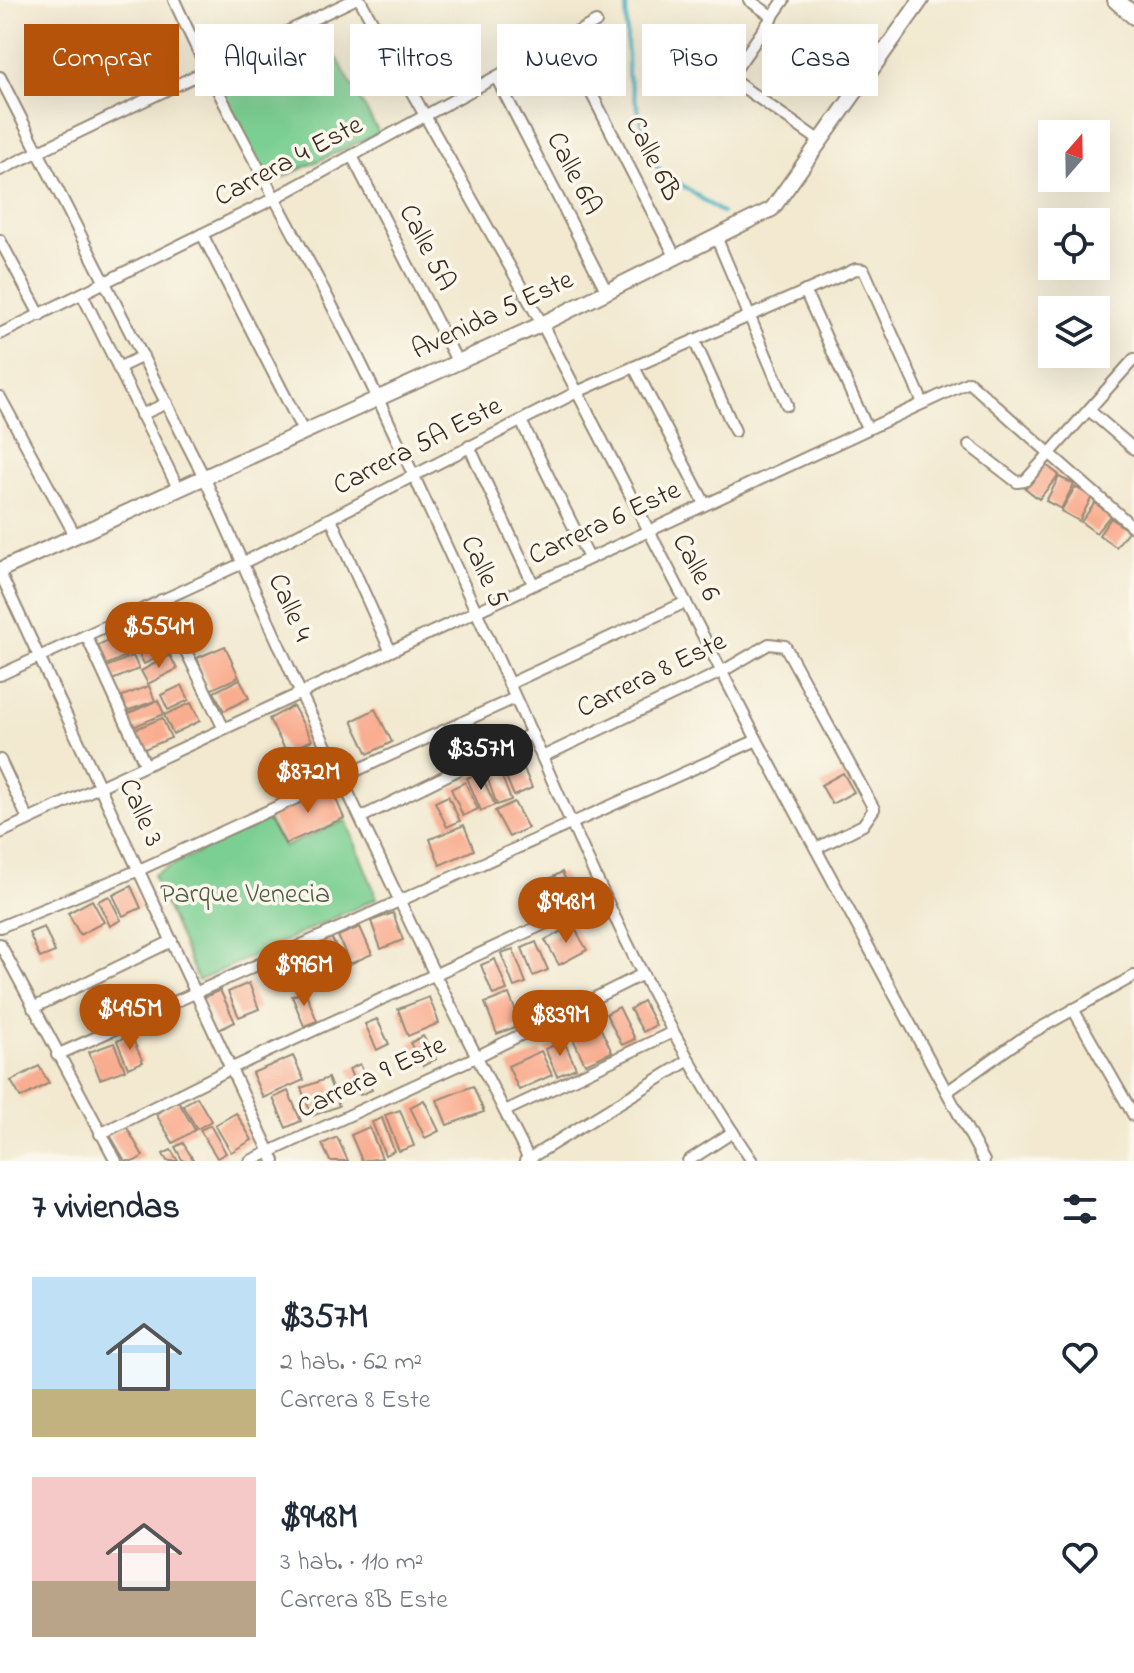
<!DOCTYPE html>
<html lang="es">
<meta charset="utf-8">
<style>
:root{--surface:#fff;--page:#f6f6f7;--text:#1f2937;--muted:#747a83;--accent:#b45309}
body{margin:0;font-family:"Indie Flower",sans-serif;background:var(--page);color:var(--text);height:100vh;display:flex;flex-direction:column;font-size:30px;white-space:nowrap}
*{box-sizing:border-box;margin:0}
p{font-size:26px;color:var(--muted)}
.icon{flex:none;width:44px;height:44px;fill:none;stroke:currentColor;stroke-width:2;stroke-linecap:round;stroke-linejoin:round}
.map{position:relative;height:1161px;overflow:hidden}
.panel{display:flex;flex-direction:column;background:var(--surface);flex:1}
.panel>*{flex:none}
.guide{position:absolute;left:24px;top:24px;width:1086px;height:72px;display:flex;gap:16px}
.needle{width:52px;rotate:20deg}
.controls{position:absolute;left:1038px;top:120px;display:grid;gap:16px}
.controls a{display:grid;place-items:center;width:72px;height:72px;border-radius:0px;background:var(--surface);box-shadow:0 8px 32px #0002;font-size:40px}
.price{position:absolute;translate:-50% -68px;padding:0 18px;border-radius:28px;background:var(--accent);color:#fff;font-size:26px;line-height:52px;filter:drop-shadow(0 2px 4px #0008)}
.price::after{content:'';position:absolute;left:50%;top:48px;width:24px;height:18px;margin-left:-12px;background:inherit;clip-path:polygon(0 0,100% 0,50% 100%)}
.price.selected{background:#222;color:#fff}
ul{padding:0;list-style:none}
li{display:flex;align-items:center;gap:24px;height:200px;padding:0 32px}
li span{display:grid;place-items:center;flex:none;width:224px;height:160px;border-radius:0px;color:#555}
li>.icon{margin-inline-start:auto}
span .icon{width:96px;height:96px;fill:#fffc;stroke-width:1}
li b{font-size:34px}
h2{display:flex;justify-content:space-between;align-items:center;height:96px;padding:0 32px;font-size:34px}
.chip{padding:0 28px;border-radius:0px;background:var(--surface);box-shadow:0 8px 32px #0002;font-size:28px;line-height:72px}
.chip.selected{background:var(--accent);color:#fff}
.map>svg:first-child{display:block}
</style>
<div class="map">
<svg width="1134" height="1161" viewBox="0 0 1134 1161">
<rect width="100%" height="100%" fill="#fbf7ec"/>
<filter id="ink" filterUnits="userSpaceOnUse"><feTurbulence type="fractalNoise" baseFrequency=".0125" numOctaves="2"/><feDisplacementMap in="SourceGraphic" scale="16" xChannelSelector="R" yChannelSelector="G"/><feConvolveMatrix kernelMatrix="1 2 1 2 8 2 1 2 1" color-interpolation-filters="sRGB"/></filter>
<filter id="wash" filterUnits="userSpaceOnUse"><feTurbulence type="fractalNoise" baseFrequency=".006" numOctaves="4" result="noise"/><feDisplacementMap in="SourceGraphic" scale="32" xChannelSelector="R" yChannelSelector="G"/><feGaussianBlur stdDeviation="1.8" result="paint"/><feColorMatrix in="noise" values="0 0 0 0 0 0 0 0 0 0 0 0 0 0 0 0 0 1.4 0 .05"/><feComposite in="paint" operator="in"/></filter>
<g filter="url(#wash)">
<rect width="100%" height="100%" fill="#f2e9d0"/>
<g fill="#7ccf92" stroke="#5c7c58" stroke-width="2">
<polygon points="294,31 308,59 331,48 379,133 268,184 210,70"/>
<polygon points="267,818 284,847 346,820 377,898 198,981 153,875"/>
</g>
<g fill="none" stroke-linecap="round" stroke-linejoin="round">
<polyline stroke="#43b0c1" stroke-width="4" points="626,0 628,75 655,166 722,213"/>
</g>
<g id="blocks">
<g fill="#f9ad90">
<polygon points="1045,464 1059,475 1039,499 1025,488"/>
<polygon points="1059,477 1074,484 1061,509 1046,501"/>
<polygon points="1075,487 1092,497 1079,521 1061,511"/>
<polygon points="1095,503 1111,515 1096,533 1081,522"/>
<polygon points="1111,518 1128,531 1116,547 1099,535"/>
<polygon points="160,616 167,633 138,645 131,628"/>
<polygon points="125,633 133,653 106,665 98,645"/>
<polygon points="165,636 172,651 144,664 137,650"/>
<polygon points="225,646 239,677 210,690 197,658"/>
<polygon points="170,655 177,669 148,684 141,671"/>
<polygon points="133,656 139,669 112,680 106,667"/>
<polygon points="240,679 249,698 224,711 214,692"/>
<polygon points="182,685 189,700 168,710 161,695"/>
<polygon points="149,686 155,701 127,711 122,696"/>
<polygon points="158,700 164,714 133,727 127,714"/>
<polygon points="191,703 200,721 173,734 164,715"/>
<polygon points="293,706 312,740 287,753 269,719"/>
<polygon points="375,709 392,742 368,754 352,721"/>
<polygon points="162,718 171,738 142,750 133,730"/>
<polygon points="522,764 532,788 514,796 504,772"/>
<polygon points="480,772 495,805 481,811 467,778"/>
<polygon points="500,772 511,800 497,805 487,777"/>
<polygon points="843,773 854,792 832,804 821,785"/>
<polygon points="465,782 478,809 463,816 451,789"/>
<polygon points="330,785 344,818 285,844 270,816"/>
<polygon points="448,796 460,821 447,827 435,802"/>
<polygon points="514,802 528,828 509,837 495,811"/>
<polygon points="464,825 474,850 440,865 430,839"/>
<polygon points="562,872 573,895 562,900 551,878"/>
<polygon points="131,886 141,908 123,916 113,895"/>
<polygon points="109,896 121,920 110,926 98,901"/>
<polygon points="92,900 104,922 80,935 68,913"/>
<polygon points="393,913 403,940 381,949 371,921"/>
<polygon points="573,925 587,950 559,965 545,940"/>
<polygon points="44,927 55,952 40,958 29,933"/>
<polygon points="360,927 372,954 350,964 338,936"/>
<polygon points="331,937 347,968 331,975 316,944"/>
<polygon points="536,942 548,970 533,976 522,948"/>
<polygon points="306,947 319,982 297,990 284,956"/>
<polygon points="513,949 526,983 514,987 501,953"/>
<polygon points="495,959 507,990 493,995 481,965"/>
<polygon points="249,983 259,1009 239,1017 228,992"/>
<polygon points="220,990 235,1022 219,1030 203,998"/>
<polygon points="305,991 317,1021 304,1026 292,996"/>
<polygon points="509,994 521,1025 497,1034 485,1003"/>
<polygon points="429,997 439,1023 408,1036 398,1009"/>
<polygon points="643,1001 656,1025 643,1032 630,1009"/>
<polygon points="619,1007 635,1039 622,1045 606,1014"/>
<polygon points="377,1019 389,1044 377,1050 365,1024"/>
<polygon points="598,1023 612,1052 585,1064 571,1035"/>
<polygon points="131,1035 143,1062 128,1068 117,1041"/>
<polygon points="423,1036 436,1059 423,1066 410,1043"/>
<polygon points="564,1041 576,1068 557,1076 545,1049"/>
<polygon points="114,1043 125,1070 100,1079 89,1052"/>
<polygon points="541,1051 552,1075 519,1090 508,1066"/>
<polygon points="293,1056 304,1080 263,1098 252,1073"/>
<polygon points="360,1064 372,1090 360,1095 349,1069"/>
<polygon points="39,1066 49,1083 21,1098 11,1081"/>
<polygon points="328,1078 339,1106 312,1116 301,1088"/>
<polygon points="473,1086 484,1112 447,1125 437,1100"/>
<polygon points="288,1091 301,1121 286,1128 273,1098"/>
<polygon points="197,1097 211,1121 197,1129 183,1105"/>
<polygon points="424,1100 439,1131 425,1138 410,1107"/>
<polygon points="178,1101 195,1130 173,1143 156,1114"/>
<polygon points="400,1110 414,1146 399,1151 385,1115"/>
<polygon points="236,1113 252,1140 231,1152 215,1125"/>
<polygon points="382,1118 394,1151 385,1155 372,1122"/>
<polygon points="210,1125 226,1153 217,1158 200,1130"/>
<polygon points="126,1126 143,1156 135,1161 125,1161 110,1135"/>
<polygon points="369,1127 382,1158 362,1161 351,1135"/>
<polygon points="337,1137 348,1161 330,1161 322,1144"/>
<polygon points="183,1143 194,1161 183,1161 175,1147"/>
<polygon points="171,1150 178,1161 167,1161 163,1154"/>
</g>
</g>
</g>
<g filter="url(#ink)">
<use href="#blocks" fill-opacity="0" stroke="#968a77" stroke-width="2"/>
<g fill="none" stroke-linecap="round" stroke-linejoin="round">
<defs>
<g id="street">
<path d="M174,0c62,137 142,265 205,401 55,118 110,237 163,356 61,139 124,278 210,404"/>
<polyline points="360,0 542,324 757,740 984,1161"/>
<polyline points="749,0 773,17"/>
<polyline points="667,34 820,141"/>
<polyline points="564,40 676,258"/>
<polyline points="0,77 205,479 300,692 436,977 530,1161"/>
<polyline points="497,79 607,292"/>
<polyline points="729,79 784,0"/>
<polyline points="352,156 457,361"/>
<polyline points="0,170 353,0"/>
<polyline points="202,234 304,433"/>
<polyline points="717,239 787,405"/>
<polyline points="0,240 40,315"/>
<polyline points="805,291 867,428"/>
<polyline points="82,294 179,490"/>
<polyline points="0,334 273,199 596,22"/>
<polyline points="694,340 735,431"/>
<polyline points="634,367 705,504"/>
<polyline points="118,368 143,356"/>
<polyline points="0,397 76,537"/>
<polyline points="1090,411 1134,449"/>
<polyline points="141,415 167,403"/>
<polyline points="521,421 589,558"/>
<polyline points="969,445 1017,482 1025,481 1134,359"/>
<polyline points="469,446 533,584"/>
<polyline points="331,519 390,650"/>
<polyline points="0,573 274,1161"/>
<polyline points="161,600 223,727"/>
<polyline points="86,635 145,764"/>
<polyline points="0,675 243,563 577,392 856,269 864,270 923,403"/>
<polyline points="509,684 686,602"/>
<polyline points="542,757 723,671 769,644 785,646 874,809 863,825 817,848"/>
<polyline points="0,760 28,819"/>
<polyline points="362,817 531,734"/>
<polyline points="0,833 969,382 1134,528"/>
<polyline points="0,927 139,870 515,698"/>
<polyline points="0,944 116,1161"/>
<polyline points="33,1008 172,941"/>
<polyline points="1073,1009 1134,1116"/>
<polyline points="57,1055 757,740"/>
<polyline points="948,1091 1024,1037 1134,976"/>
<polyline points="505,1111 673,1032"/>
<polyline points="100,1134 232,1068 605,896"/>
<polyline points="250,1161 476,1057 643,974"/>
<polyline points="525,1161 689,1060"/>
<polyline points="688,1161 733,1132"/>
</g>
<polyline id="secondary" points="0,570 542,324 772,209 921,0"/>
<polyline id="primary" points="1116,0 1134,16"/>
</defs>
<use href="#street" stroke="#968a77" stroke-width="14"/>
<use href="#secondary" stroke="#968a77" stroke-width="18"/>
<use href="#primary" stroke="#968a77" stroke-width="20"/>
<use href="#street" stroke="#fff" stroke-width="10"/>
<use href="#secondary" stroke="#fff" stroke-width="14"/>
<use href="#primary" stroke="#fff" stroke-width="16"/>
</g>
</g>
<g text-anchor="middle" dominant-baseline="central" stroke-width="7" stroke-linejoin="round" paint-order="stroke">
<g font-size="28" fill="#3b2a1e" stroke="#fbf7ec">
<text transform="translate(652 159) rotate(63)">Calle 6B</text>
<text transform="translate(289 162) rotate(-28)">Carrera 4 Este</text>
<text transform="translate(573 174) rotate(63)">Calle 6A</text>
<text transform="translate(426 248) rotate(63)">Calle 5A</text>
<text transform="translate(493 316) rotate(-25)">Avenida 5 Este</text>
<text transform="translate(418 447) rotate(-27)">Carrera 5A Este</text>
<text transform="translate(605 524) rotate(-25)">Carrera 6 Este</text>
<text transform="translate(695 568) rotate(62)">Calle 6</text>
<text transform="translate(483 572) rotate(65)">Calle 5</text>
<text transform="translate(289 608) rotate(66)">Calle 4</text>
<text transform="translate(652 676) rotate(-26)">Carrera 8 Este</text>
<text transform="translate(140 813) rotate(66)">Calle 3</text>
<text transform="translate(372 1078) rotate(-25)">Carrera 9 Este</text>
</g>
<g font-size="28" fill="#4e5c41" stroke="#fbf7ec">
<text x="245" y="895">Parque Venecia</text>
</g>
</g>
</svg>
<div class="controls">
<a><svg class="needle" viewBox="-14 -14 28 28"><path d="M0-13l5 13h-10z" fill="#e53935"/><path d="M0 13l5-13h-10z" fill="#747a83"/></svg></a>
<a><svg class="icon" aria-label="locate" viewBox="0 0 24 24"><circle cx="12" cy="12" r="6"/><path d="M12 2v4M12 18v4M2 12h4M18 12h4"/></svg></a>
<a><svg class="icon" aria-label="layers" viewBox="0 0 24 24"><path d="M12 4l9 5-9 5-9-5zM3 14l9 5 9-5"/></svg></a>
</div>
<b class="price" style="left:159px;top:670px">$554M</b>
<b class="price selected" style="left:481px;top:792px">$357M</b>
<b class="price" style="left:308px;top:815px">$872M</b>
<b class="price" style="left:566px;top:945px">$948M</b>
<b class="price" style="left:304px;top:1008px">$996M</b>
<b class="price" style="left:130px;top:1052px">$495M</b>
<b class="price" style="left:560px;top:1058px">$839M</b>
<div class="guide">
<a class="chip selected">Comprar</a>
<a class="chip">Alquilar</a>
<a class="chip">Filtros</a>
<a class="chip">Nuevo</a>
<a class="chip">Piso</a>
<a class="chip">Casa</a>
</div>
</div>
<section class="panel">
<h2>7 viviendas<svg class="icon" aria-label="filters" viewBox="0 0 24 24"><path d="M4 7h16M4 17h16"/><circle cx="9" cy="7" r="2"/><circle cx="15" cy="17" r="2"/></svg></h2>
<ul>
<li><span style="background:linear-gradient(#bfe0f5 70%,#c2b280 0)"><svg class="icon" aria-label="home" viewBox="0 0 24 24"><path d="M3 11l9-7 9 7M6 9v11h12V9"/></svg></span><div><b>$357M</b><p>2 hab. · 62 m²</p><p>Carrera 8 Este</p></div><svg class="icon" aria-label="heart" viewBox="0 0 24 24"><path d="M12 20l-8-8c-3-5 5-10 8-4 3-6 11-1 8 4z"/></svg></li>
<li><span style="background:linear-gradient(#f6c9c9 65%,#b9a48a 0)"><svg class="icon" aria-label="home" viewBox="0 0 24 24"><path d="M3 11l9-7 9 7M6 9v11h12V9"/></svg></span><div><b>$948M</b><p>3 hab. · 110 m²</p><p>Carrera 8B Este</p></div><svg class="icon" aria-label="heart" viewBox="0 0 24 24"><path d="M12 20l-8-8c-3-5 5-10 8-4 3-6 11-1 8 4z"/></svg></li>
</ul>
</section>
